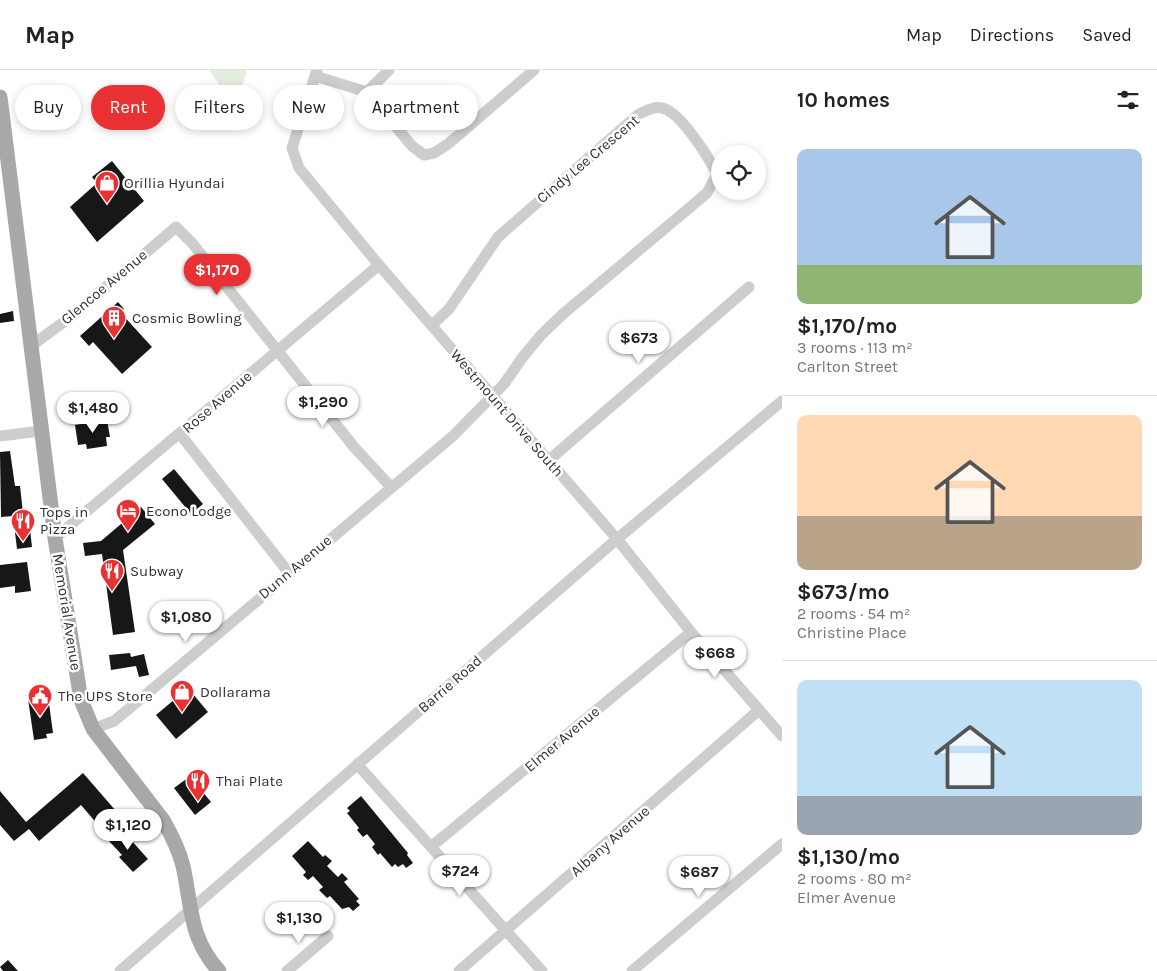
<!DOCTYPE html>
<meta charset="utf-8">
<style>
:root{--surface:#fff;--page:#f2f2f2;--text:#222;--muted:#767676;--line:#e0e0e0;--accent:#e93134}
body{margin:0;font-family:Karla,sans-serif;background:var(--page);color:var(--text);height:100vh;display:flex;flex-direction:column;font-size:19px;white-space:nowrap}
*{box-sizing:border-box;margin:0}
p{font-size:16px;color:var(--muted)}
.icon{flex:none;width:28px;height:28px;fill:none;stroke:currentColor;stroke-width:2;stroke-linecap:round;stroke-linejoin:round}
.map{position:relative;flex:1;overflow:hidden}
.details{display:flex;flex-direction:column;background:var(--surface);width:375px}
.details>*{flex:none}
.top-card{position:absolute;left:15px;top:15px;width:475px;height:45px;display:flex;gap:10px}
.tools{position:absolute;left:711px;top:75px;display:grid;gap:10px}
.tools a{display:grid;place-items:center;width:55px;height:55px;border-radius:50%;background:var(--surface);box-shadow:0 2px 8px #0003;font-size:25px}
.price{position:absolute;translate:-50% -42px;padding:0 11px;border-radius:18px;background:#fff;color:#222;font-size:16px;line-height:32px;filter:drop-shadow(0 1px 2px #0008)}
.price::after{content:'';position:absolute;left:50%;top:30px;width:15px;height:11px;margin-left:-8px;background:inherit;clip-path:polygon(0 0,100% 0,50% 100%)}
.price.on{background:var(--accent);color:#fff}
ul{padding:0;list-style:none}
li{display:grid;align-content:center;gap:10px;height:265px;padding:0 15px}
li+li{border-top:1px solid var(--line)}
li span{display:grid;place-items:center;height:155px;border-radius:10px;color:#555}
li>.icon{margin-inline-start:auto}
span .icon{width:90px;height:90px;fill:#fffc;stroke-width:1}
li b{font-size:21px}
h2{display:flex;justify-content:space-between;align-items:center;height:60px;padding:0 15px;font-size:21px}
.chip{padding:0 18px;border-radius:22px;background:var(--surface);box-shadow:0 2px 8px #0003;font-size:18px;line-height:45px}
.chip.on{background:var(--accent);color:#fff}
header{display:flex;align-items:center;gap:30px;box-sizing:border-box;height:70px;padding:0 25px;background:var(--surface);border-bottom:1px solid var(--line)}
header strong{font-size:24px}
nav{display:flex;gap:28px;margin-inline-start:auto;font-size:18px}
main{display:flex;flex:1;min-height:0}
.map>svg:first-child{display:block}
</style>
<header>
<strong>Map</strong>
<nav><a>Map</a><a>Directions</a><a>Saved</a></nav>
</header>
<main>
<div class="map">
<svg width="782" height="901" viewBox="0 0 782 901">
<rect width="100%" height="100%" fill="#fff"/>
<polygon fill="#e5edde" points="209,0 247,0 235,37"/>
<g fill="#171717">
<polygon points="112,91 144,131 97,172 70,137 97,113 92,107"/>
<polygon points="118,232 124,239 120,242 152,277 122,304 93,272 89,276 80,266"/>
<polygon points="13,241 14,251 0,253 0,244"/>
<polygon points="107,350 110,367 106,367 107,376 87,379 86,374 78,375 75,355"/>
<polygon points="10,381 15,416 20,416 24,452 29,451 32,477 17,479 13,446 1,447 0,382"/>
<polygon points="174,399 203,434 191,444 162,409"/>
<polygon points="141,437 155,454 123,480 135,562 113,565 102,484 85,486 83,473 101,471"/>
<polygon points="27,492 31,521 15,523 15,516 0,518 0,495"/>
<polygon points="130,583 131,587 144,584 149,605 139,607 136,596 111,600 109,585"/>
<polygon points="188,618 208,642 176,669 156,645"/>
<polygon points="48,626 53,663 46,664 47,668 34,670 28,629"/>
<polygon points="83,703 116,741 99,756 81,735 39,771 29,759 14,771 0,755 0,721 26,752"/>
<polygon points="193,704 200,713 197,715 211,732 195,745 174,718"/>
<polygon points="361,726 408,783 407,785 413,793 406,798 403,794 398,797 395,794 392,797 380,783 378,785 372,777 375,774 367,764 363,767 357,760 359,758 347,743 350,741 347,738"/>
<polygon points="122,760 148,789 133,802 119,787 122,785 109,771"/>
<polygon points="308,771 323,787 325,785 332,791 327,796 338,807 342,803 348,809 344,812 359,829 356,831 360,835 353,841 349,837 342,839 330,826 327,828 319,820 323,817 313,806 308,810 303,805 306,802 292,786"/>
<polygon points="8,890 18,901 3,901 0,897"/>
</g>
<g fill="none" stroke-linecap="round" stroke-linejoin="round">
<g stroke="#cdcdcd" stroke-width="11">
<polyline points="317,0 292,78 299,98 379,195 617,469 691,562 782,666"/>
<polyline points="315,6 367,22"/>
<polyline points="367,22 412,76 424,85 434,83 448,74 534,0"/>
<polyline points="367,22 389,0"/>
<polyline points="31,276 72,246 176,157 192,173 354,377 391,417"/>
<polyline points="180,364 289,503"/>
<polyline points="0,366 41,361"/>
<polyline points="548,391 749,217"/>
<polyline points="55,468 379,195"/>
<path d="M93,659l21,-8 17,-14 322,-271 51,-52 18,-26 19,-23 22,-21 144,-121 10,-19c-8,-16 -37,-63 -55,-66 -8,-2 -16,3 -23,6l-141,123 -49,72 -17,16"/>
<polyline points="357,694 542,901"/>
<polyline points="432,776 691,562"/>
<polyline points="120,901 617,469 782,331"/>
<polyline points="287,901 328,866"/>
<polyline points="459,901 759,640"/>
<polyline points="632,901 782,774"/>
</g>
<path stroke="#a8a8a8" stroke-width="15" d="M0,27l55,441 26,162 12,29 70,91c8,14 16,30 20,46 9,41 6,72 36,105"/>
</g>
<defs>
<symbol id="shop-pin" viewBox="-11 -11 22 30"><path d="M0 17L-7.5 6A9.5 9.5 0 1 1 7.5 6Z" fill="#e93134" stroke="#fff"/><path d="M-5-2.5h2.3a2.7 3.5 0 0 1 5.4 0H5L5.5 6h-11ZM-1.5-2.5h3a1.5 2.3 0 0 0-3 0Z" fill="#fff"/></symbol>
<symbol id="building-pin" viewBox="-11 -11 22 30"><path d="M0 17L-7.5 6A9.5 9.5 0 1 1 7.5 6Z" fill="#e93134" stroke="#fff"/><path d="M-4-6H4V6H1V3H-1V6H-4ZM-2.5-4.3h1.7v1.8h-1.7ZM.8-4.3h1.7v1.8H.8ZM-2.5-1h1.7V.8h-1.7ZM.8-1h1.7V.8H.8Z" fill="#fff"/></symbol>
<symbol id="hotel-pin" viewBox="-11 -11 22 30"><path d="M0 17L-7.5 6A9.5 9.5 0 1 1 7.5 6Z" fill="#e93134" stroke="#fff"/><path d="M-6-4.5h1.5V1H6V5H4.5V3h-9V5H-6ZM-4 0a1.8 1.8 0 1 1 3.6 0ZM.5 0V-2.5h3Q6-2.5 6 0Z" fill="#fff"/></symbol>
<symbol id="restaurant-pin" viewBox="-11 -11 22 30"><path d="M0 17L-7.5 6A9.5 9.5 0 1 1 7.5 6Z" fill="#e93134" stroke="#fff"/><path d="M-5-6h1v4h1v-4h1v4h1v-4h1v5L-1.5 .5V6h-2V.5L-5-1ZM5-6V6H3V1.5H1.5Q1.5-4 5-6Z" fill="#fff"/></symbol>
<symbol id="civic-pin" viewBox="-11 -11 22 30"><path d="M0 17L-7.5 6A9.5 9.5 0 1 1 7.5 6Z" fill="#e93134" stroke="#fff"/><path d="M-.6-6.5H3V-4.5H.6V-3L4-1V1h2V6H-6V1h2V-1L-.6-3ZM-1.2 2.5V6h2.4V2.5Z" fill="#fff"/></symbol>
</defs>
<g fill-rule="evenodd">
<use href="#shop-pin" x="93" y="99" width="28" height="38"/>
<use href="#building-pin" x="100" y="234" width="28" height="38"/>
<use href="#hotel-pin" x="114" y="427" width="28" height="38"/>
<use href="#restaurant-pin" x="9" y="437" width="28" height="38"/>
<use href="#restaurant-pin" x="98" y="487" width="28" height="38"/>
<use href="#shop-pin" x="168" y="608" width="28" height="38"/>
<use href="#civic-pin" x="26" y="612" width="28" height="38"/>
<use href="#restaurant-pin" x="184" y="697" width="28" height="38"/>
</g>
<g text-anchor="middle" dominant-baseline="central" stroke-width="5" stroke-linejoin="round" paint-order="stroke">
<g font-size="15" fill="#303030" stroke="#fff">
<text transform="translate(588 89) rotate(-40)">Cindy Lee Crescent</text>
<text transform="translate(104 217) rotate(-40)">Glencoe Avenue</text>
<text transform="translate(217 332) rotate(-41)">Rose Avenue</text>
<text transform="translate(507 343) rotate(49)">Westmount Drive South</text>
<text transform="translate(295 497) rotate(-40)">Dunn Avenue</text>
<text transform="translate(67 542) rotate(81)">Memorial Avenue</text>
<text transform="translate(450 614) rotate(-41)">Barrie Road</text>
<text transform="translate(562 669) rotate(-40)">Elmer Avenue</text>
<text transform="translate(610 771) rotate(-41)">Albany Avenue</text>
</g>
<g font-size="15" fill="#303030" stroke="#fff" text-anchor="start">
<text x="124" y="113">Orillia Hyundai</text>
<text x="132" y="248">Cosmic Bowling</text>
<text x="146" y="441">Econo Lodge</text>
<text x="40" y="442">Tops in<tspan x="40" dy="17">Pizza</tspan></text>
<text x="130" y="501">Subway</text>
<text x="200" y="622">Dollarama</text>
<text x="58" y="626">The UPS Store</text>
<text x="216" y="711">Thai Plate</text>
</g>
</g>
</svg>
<div class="tools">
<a><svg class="icon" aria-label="locate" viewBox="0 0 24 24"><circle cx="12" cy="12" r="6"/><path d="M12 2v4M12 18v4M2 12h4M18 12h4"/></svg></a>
</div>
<b class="price on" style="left:217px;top:226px">$1,170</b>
<b class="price" style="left:639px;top:294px">$673</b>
<b class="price" style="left:323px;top:358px">$1,290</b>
<b class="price" style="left:93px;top:364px">$1,480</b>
<b class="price" style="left:186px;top:573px">$1,080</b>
<b class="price" style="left:715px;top:609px">$668</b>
<b class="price" style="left:128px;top:781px">$1,120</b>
<b class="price" style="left:460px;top:827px">$724</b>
<b class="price" style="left:699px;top:828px">$687</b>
<b class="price" style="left:299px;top:874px">$1,130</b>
<div class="top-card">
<a class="chip">Buy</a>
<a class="chip on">Rent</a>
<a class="chip">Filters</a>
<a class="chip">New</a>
<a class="chip">Apartment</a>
</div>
</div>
<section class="details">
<h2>10 homes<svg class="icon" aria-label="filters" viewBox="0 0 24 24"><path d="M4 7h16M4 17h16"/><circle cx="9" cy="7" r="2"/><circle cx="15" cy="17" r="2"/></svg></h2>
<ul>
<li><span style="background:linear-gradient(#a9c7e8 75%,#8fb573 0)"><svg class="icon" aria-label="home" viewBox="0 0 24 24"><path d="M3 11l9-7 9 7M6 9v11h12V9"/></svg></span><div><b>$1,170/mo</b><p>3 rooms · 113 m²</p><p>Carlton Street</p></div></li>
<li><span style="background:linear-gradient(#ffd9b3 65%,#b9a48a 0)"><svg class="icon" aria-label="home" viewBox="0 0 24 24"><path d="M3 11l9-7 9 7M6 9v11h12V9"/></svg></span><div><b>$673/mo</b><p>2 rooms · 54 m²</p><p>Christine Place</p></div></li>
<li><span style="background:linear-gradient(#bfe0f5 75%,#9aa5b1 0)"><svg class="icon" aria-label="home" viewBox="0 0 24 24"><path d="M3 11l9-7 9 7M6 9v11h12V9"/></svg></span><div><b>$1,130/mo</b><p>2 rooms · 80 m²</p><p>Elmer Avenue</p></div></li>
</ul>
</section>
</main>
